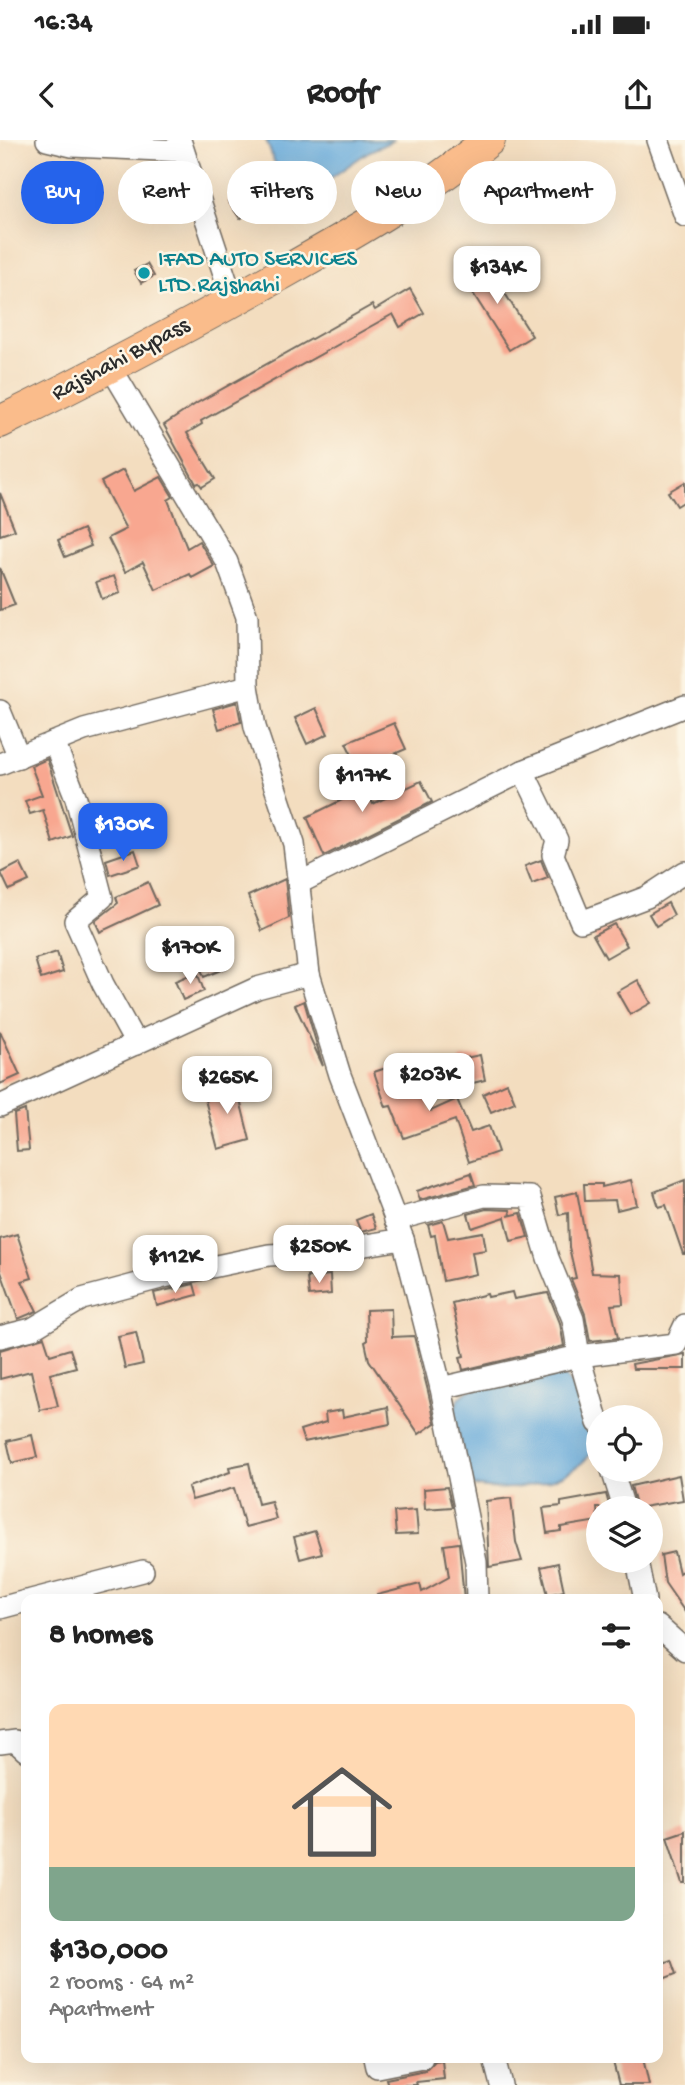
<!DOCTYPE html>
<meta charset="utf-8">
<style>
:root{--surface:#fff;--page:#f2f2f2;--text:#222;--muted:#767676;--accent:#2563eb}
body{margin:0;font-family:"Gochi Hand",sans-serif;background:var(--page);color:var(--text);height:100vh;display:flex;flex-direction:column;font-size:26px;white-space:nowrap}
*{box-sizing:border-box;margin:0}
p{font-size:23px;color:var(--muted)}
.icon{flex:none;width:38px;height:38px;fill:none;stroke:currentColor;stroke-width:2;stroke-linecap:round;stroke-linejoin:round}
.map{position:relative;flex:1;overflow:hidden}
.details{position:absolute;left:21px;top:1454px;width:642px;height:469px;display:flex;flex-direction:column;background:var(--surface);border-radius:14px;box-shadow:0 7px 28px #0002}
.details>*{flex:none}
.hud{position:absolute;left:21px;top:21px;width:644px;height:63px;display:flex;gap:14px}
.controls{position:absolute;left:586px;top:1265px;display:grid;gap:14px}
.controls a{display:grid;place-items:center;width:77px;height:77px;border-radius:50%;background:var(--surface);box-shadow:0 7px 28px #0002;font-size:35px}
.price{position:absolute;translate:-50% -60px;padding:0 16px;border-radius:14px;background:#fff;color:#222;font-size:23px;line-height:46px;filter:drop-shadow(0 2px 4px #0008)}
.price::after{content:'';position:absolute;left:50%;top:42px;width:21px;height:16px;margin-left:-10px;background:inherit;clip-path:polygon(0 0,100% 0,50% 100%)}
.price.selected{background:var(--accent);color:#fff}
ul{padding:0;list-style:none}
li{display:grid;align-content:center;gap:14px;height:371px;padding:0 28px}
li span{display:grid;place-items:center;height:217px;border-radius:14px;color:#555}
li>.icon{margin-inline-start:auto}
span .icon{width:126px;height:126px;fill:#fffc;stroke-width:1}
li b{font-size:30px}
h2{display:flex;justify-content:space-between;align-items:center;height:84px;padding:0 28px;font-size:30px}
.pill{padding:0 24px;border-radius:32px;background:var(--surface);box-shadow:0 7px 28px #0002;font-size:24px;line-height:63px}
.pill.selected{background:var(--accent);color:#fff}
.status{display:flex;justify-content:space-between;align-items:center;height:49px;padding:0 35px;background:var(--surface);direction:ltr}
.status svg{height:19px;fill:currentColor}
header{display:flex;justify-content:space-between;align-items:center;height:91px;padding:0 28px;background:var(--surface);font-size:32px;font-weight:800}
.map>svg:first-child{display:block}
</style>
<div class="status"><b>16:34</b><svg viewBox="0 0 49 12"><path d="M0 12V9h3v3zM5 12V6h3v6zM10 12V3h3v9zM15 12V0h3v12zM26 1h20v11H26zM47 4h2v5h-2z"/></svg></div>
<header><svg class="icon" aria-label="back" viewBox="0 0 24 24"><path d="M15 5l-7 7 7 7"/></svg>Roofr<svg class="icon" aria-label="share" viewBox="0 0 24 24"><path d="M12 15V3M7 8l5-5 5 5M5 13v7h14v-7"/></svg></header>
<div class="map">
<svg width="685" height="1945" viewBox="0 0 685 1945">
<rect width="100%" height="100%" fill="#fcf5e5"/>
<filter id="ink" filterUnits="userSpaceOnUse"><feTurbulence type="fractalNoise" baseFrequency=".0143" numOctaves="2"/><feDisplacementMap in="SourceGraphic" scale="14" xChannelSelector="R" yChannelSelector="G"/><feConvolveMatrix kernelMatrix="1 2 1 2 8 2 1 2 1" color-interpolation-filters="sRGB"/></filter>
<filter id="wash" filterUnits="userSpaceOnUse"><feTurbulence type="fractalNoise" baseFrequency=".00686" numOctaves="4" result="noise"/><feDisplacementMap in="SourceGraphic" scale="28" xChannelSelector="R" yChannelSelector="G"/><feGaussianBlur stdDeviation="1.57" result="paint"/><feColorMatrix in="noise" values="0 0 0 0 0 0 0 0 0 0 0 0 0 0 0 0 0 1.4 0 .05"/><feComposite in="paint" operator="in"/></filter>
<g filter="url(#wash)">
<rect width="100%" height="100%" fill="#f3ddbf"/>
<g fill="#67abdc" stroke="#496b84" stroke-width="2">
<path d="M266,0h128l-26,12 -66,46c-21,-11 -28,-38 -36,-58z"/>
<path d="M559,1231c24,20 28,51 34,80 -24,33 -86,44 -123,34l-17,-73 6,-14 10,-8z"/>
</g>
<g id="blocks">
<g fill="#f8a790">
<polygon points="31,30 44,32 42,48 29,46"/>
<polygon points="265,38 277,56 240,79 228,61"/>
<polygon points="485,122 532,196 509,210 462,136"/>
<polygon points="147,124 154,136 141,143 134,131"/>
<polygon points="410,149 424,173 400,187 393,174 201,281 202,284 187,293 215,339 202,347 199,343 196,344 164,285 197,263 372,165 375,170"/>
<polygon points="123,330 134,351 161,337 173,357 168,360 187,408 199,401 214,426 192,438 190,434 156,450 143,422 125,432 108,398 126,389 101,342"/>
<polygon points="685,342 685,361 677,366 668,352"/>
<polygon points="0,353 15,390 0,395"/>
<polygon points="83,389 91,406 65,417 58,400"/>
<polygon points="0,428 15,465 0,470"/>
<polygon points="114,436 120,453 102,459 96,442"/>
<polygon points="237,562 241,582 219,589 213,569"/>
<polygon points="316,568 328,594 307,604 295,578"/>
<polygon points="394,583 406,609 359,629 346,603"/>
<polygon points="47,619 72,696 53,703 43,670 30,674 25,661 42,655 31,626"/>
<polygon points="358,634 373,664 421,641 432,662 324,716 307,677 344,659 337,644"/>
<polygon points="135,710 140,725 110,735 106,720"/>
<polygon points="541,720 548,738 532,744 525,726"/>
<polygon points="20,723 29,741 9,750 1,733"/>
<polygon points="285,739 289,778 262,791 248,756"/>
<polygon points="148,742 158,765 100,792 95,781 118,763 116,757"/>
<polygon points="668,763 674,775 656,786 649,774"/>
<polygon points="614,784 627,806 606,818 593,795"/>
<polygon points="218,810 226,828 204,837 197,819"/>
<polygon points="57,812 63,832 41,839 35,819"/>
<polygon points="197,832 204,851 183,860 175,841"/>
<polygon points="638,840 651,863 630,875 617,852"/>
<polygon points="304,861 323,926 295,865"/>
<polygon points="0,891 20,935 0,944"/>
<polygon points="480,915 485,940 465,945 460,919"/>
<polygon points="389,927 392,938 416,929 431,971 457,959 471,992 489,986 498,1012 469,1022 455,980 404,998 391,966 386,967 374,932"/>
<polygon points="507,943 515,962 491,972 483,954"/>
<polygon points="236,944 250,1000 218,1009 203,952"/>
<polygon points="25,970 29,1010 17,1011 14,974"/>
<polygon points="471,1033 475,1045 420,1060 417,1051"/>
<polygon points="631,1040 637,1065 617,1070 615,1060 585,1061 584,1044 602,1044 602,1047"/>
<polygon points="685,1040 685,1114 683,1114 666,1065 659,1067 654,1052"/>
<polygon points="577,1052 592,1133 621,1134 623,1164 611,1165 618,1198 590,1201 585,1174 571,1139 576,1138 569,1107 568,1073 559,1075 555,1057"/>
<polygon points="486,1069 510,1070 511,1075 508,1076 521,1073 528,1097 511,1101 505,1077 472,1088 468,1074"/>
<polygon points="371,1074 376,1088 361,1092 356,1080"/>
<polygon points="443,1081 448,1098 483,1092 486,1110 472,1112 476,1134 443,1141 435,1095 431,1096 428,1085"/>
<polygon points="17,1094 32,1138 22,1141 37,1171 18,1179 0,1129 0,1099"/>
<polygon points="330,1135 331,1154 309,1156 307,1137"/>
<polygon points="194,1144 197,1155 157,1166 154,1153"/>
<polygon points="512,1152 514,1159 548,1153 560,1183 564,1206 463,1230 460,1217 464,1216 452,1163 487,1154 488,1157"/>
<polygon points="391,1169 392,1197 414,1196 428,1251 435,1283 419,1294 369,1220 365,1202 367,1201 366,1170"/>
<polygon points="136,1192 143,1224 125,1228 118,1196"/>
<polygon points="44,1197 50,1215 70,1209 76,1227 50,1234 58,1266 40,1270 31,1231 0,1239 0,1210"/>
<polygon points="685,1214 685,1229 633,1229 632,1224"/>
<polygon points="388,1267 390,1284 304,1302 300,1290 326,1282 325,1273 342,1270 343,1277"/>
<polygon points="32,1295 37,1317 12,1323 7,1301"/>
<polygon points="249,1323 258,1364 271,1361 276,1379 245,1387 234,1348 192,1360 188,1347 230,1332 229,1327"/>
<polygon points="679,1335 683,1360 637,1368 631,1346"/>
<polygon points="447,1347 452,1367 425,1369 424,1349"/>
<polygon points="606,1354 610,1368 597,1368 598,1381 561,1387 561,1391 547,1393 543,1368 561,1366 561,1362"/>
<polygon points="511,1358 516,1402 522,1421 489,1427 486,1361"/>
<polygon points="416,1370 418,1394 396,1395 394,1372"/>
<polygon points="315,1391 322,1413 300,1419 294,1397"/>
<polygon points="459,1403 464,1460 378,1460 377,1455 420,1444 422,1452 449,1437 444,1405"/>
<polygon points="674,1412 679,1433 685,1429 685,1472 665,1443 661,1415"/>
<polygon points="558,1423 564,1451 548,1455 541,1427"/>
<polygon points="685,1691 685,1743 682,1743 667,1697"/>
<polygon points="671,1820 676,1834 658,1841 658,1825"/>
<polygon points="612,1918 643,1918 649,1945 619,1945"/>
<polygon points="442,1920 444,1939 416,1942 417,1945 388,1945 386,1939 425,1931 435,1921"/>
</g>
</g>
</g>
<g filter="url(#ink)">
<use href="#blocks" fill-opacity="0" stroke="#71695f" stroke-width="2"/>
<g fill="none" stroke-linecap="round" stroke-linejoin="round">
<defs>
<g id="minor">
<polyline points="47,0 72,6 183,11"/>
<polyline points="180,0 233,161"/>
<polyline points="658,0 685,76"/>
<polyline points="110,226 227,422 247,477 248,546 255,587 294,704 309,834 340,935 403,1099 441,1248 476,1422 477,1460"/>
<polyline points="0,571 19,617"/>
<polyline points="54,602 76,658 102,758 75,781 103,844 136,904"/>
<polyline points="0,624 84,590 248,546"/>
<polyline points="523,631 557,700 553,715 581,782 647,757 685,732"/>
<polyline points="299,743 523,631 685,566"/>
<polyline points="0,966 257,848 309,834"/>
<polyline points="395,1080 484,1056 530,1057 548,1118 573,1179 579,1216 598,1283"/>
<polyline points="0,1197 32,1189 82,1159 164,1137 269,1115 322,1112 403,1099"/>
<polyline points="441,1248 579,1216 676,1204 685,1185"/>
<polyline points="612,1330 624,1368"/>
<polyline points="637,1421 645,1460"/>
<polyline points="31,1460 143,1431"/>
<polyline points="0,1468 26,1461"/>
<polyline points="658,1486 685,1510"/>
<polyline points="0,1603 15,1601 26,1611"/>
<polyline points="375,1918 377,1927 422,1918"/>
<polyline points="494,1918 501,1945"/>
</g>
<path id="highway" d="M0,282c96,-47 190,-97 283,-149 71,-40 143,-81 206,-133"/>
</defs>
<use href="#minor" stroke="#71695f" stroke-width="24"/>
<use href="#highway" stroke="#71695f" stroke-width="34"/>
<use href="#minor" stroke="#fff" stroke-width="21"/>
<use href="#highway" stroke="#fabc8b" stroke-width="32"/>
</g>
</g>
<circle fill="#0f9aa8" stroke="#fcf5e5" stroke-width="2.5" cx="144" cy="133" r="7"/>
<g text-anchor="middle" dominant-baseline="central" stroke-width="5" stroke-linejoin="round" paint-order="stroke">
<g font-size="23" fill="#0d838f" stroke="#fcf5e5" text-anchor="start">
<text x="158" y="120">IFAD AUTO SERVICES<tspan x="158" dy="26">LTD.Rajshahi</tspan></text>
</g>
<g font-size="23" fill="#2b2b2b" stroke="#fcf5e5">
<text transform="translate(121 220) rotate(-28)">Rajshahi Bypass</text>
</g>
</g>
</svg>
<div class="controls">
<a><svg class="icon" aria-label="locate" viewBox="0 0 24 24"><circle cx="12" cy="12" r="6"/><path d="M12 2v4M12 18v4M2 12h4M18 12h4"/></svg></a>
<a><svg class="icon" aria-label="layers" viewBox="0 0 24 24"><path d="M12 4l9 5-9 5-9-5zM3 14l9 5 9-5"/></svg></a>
</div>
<b class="price" style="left:497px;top:166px">$134K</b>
<b class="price" style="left:362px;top:674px">$117K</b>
<b class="price selected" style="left:123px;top:723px">$130K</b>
<b class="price" style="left:190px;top:846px">$170K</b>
<b class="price" style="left:429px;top:973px">$203K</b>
<b class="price" style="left:227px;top:976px">$265K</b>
<b class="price" style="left:319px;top:1145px">$250K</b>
<b class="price" style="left:175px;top:1155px">$112K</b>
<div class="hud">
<a class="pill selected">Buy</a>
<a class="pill">Rent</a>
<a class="pill">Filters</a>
<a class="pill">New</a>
<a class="pill">Apartment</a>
</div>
<section class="details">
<h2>8 homes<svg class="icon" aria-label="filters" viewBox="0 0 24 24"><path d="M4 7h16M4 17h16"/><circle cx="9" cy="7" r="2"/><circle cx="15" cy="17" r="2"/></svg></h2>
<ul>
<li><span style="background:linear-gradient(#ffd9b3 75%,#7fa58c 0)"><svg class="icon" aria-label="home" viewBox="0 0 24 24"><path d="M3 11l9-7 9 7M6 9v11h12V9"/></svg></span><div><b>$130,000</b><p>2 rooms · 64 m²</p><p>Apartment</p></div></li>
</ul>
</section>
</div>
